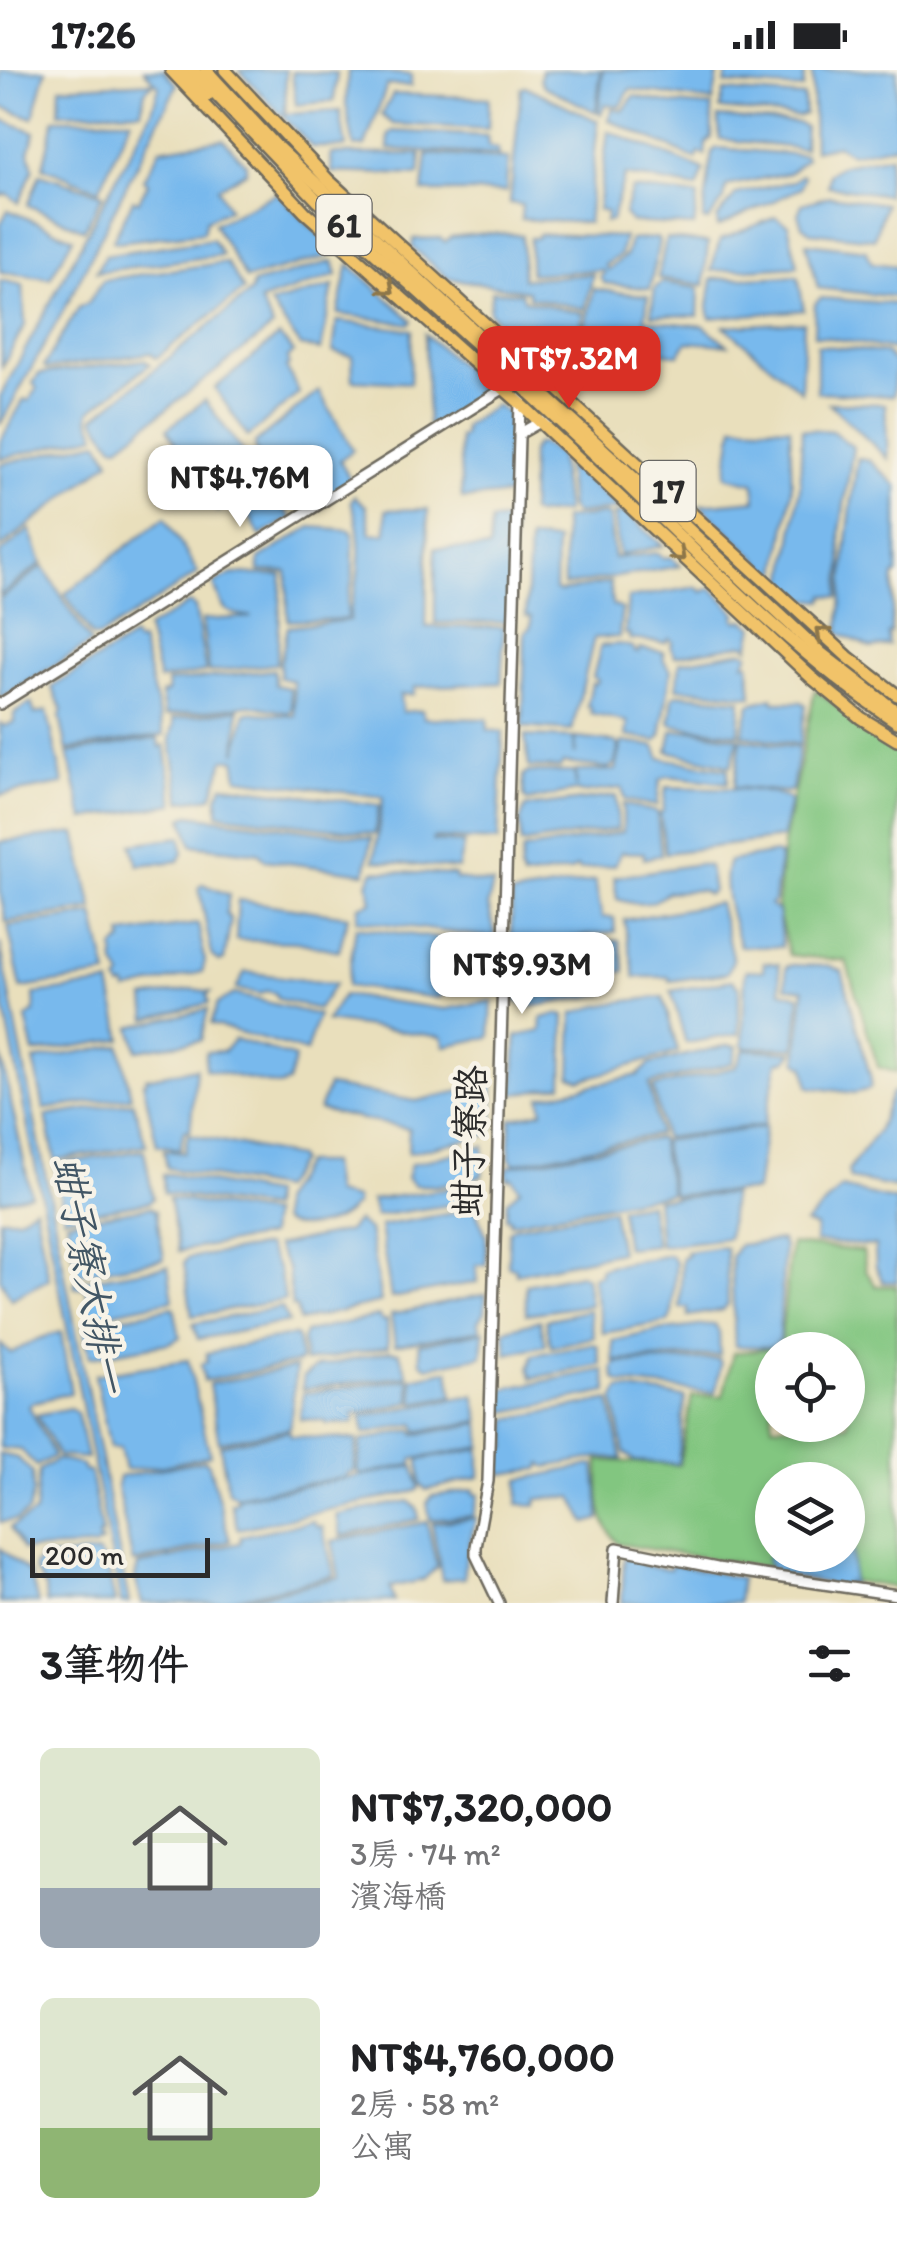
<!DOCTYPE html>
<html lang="zh-TW">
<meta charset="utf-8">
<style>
:root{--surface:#fff;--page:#f6f6f6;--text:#202124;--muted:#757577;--accent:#d93025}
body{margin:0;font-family:Itim,"LXGW WenKai TC",sans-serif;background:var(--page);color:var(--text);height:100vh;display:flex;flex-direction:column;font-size:38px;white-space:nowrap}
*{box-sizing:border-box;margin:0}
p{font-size:32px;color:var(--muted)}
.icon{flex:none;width:55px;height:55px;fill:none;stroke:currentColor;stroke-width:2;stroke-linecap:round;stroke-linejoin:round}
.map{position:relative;height:1533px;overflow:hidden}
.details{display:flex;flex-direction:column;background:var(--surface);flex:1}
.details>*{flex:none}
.tools{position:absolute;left:755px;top:1262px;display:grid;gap:20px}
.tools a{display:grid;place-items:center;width:110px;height:110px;border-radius:50%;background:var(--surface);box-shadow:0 5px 15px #0003;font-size:50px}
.scale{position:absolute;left:30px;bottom:25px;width:180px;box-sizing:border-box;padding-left:10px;border:5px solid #2b2b2b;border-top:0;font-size:28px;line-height:35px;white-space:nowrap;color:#2b2b2b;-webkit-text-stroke:8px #f7f3e8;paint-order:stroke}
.price{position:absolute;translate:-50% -85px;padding:0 22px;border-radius:20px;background:#fff;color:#222;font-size:32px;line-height:65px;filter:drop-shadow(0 2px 5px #0008)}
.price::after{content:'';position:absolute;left:50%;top:60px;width:30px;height:22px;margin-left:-15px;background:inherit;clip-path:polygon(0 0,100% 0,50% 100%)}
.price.active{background:var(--accent);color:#fff}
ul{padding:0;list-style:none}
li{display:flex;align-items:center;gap:30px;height:250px;padding:0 40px}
li span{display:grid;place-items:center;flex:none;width:280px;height:200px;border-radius:15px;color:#555}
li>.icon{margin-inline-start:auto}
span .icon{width:120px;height:120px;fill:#fffc;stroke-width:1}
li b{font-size:42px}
h2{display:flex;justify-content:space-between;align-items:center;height:120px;padding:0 40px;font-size:42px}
.status{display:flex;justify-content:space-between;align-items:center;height:70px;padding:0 50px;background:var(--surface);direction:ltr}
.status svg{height:28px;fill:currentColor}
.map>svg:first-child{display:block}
</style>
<div class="status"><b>17:26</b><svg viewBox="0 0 49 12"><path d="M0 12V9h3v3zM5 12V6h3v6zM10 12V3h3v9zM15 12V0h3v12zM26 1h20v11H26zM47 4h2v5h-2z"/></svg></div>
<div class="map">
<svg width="897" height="1533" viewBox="0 0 897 1533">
<rect width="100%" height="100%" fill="#f7f3e8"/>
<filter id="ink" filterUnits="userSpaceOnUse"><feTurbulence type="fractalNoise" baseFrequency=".01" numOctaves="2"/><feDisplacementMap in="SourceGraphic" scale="20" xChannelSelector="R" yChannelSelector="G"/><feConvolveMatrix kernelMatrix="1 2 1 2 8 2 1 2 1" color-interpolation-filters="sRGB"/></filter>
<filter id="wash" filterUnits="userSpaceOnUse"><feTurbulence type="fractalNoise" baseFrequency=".0048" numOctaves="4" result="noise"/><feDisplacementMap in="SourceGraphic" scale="40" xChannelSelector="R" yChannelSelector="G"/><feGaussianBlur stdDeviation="2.25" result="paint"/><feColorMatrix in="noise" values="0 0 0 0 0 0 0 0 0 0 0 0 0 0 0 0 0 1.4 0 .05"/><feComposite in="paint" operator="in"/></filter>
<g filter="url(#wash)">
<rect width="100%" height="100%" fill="#e9dfbc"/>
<g fill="#82c680" stroke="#567856" stroke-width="2.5" fill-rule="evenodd">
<polygon points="815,620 897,680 897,1003 878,997 846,891 789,885 777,837 783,774"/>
<path d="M791,1174l72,7 3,20 10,15h21v302l-279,-44c-22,-26 -19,-51 -19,-84l80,5 13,-69h31l10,-43 47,-6zM772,1280h76v75h-76zM772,1410h76v75h-76z"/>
</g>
<g fill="#78b9ed" stroke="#52728c" stroke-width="2.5">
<polygon points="0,0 46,0 33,48 0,36"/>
<polygon points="144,0 164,0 177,15 68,232 0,355 0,327 152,41 159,16"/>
<polygon points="239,0 286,0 285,44 340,41 346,77 312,77"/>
<polygon points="360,0 411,5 411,16 387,15 365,76 354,77 346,34 348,1"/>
<polygon points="542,0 601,0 596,42 544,16 540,9"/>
<polygon points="603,0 714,0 718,5 713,32 630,19 621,36 605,34 601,45 598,43"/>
<polygon points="728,0 805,0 803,19 725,14"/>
<polygon points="812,0 897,0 897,75 851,84 837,75 814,80"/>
<polygon points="292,2 337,3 334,31 296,35"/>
<polygon points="154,12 145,21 141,41 59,43 60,17"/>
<polygon points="525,16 598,51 588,153 521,149 522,135 510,133 521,18"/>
<polygon points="724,21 804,27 805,44 797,47 720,39"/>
<polygon points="393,24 489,28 488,59 393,54 382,45"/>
<polygon points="634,26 672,34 712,37 712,68 706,73 705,85 699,83 696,89 609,50 612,38 623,41"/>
<polygon points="718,47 798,53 805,57 804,79 720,69"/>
<polygon points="0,49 35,62 29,82 33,99 19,133 8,124 0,125"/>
<polygon points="54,49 131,49 99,120 43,97"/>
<polygon points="393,61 487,66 488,76 498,79 499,85 388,79 389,64"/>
<polygon points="608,61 704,100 697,118 625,105 611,151 605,152 607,142 598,140"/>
<polygon points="223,69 246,94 246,102 218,118 229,139 206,150 203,162 116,172 113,170 133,130 139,131 148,113 144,110 160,79"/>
<polygon points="717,78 805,85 806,89 789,103 726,116 724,129 708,151 703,150 712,82"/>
<polygon points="331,84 421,84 419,105 332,102"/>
<polygon points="427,84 508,89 506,122 423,122"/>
<polygon points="890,86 886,125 828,116 829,103 843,95"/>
<polygon points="40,104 103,124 84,160 28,135"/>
<polygon points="801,105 804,106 801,118 718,157 717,149 736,124 794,111"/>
<polygon points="632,119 698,126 694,156 631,152 624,145"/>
<polygon points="277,123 331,176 328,178 329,186 246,209 214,154"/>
<polygon points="830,126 885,134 874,169 810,162 802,156 798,144 802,134"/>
<polygon points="8,140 73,168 50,208 0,202 0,155"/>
<polygon points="776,147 788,155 798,196 711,201 720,170"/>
<polygon points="488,163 522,165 523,209 593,204 585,239 529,227 528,221 448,208 412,177 414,169 440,168 445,172 451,167"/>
<polygon points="538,164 624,167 620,185 605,195 608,200 626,185 630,170 657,168 659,171 650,219 604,213 600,207 604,203 602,200 530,204 530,168 537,168"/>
<polygon points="212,169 222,185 96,202 105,185"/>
<polygon points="666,169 708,173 704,215 658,208"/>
<polygon points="806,173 866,180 872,193 897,196 897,227 818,218"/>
<polygon points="333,191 337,205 260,231 273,257 119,376 113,375 94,348 251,222 253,214"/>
<polygon points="226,192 244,220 156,288 151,283 46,299 44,296 79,237 88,233 103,210"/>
<polygon points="349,194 412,250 410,254 338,244"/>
<polygon points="798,206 804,240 710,248 708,237 712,209"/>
<polygon points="0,210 23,215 25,255 2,297"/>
<polygon points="662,212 699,218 698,246 651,245 655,218"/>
<polygon points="333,216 321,280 301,276 270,234"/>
<polygon points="594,219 648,226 645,250 704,256 728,275 687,272 679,285 592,270 583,264"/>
<polygon points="492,221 521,223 524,230 584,243 578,267 529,255 511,267 489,241"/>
<polygon points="821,228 897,234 895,280 814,265 815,234"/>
<polygon points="337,251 412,260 410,313 353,310 352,286 333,282"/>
<polygon points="804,252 801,321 724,256"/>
<polygon points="425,264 477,310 478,327 428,358"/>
<polygon points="279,266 294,282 288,288 289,295 286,297 299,323 248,367 215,318"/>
<polygon points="817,275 886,283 896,295 893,326 817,322"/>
<polygon points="144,290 150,294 90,341 89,348 97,365 0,389 0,372 24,329 29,331 37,319 33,313 39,304"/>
<polygon points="319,321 353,380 340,390 352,413 301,440 256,381 255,373"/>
<polygon points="205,330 291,448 260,466 241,430 217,441 167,359"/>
<polygon points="829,333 885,334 888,389"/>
<polygon points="496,335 504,341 511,340 515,343 514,424 462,429 459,367 463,366 464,356"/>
<polygon points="734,355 790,357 792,421 777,507 700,435 756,430 754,413 726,406"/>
<polygon points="802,359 832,361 853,377 840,462 842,496 839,527 825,525 823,531 799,529 785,513 800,417"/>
<polygon points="99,371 110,391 0,478 0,394"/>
<polygon points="536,374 542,374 559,385 566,442 536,445 530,441 531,382"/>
<path d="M858,388l11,2 28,26v88l-3,1 -3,58 -3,1 1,11 -18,3 -32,-15c5,-59 9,-116 19,-175z"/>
<polygon points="566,393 618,437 618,439 575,444 570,438"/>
<path d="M354,426l12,10 5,28 15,-1v-23l42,-1 -2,118h78l-3,56 -86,4 -1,7 -14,1 2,17 20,-2 2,8 63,1 1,11 15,2 -5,109 -65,-3v3l31,2 -6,26 -84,-8 9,-64 -145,-19 -3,-19 -11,1 -12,37 -31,4 -11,-63 4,-13 -2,-6 67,-10 -3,44 10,-41 49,4 -2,-35 -13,-3v-14l8,-37 62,-7c-1,-15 4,-24 7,-39 4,-25 3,-57 -6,-80z"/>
<polygon points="625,442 663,476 619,485 614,445"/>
<polygon points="605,444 609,446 614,488 657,483 664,488 671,487 680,496 564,516 563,449"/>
<polygon points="165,447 198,503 99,567 92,566 65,524"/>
<polygon points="511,450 509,456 513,457 509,552 435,553 435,478 489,479 491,451"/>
<polygon points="311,457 350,460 353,464 353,508 347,533 348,549 288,551 287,502 259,501 259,489"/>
<polygon points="30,459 42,493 0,526 0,483"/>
<polygon points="529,469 556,471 555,520 559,522 610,512 612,535 622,539 619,567 594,568 572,661 523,657 525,562 531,556 531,547 526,546"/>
<polygon points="43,496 91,573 0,629 0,529"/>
<path d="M232,504l50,1 -5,89 -68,8 -7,-52 50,-3c-29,-5 -28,-4 -38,-33z"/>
<polygon points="697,517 702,522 712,518 737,544 734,547 736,551 744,550 754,557 749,578 745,574 675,586 671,576 673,572 669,569 665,573 629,569 630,564 625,564 628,528"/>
<polygon points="189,533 195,537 206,602 159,610 147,559"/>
<polygon points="133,567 136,572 141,571 164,665 67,680 60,647 62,639 52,617"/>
<polygon points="618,574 633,577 635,582 639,582 639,578 663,582 664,591 671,600 661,666 657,671 626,666 628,652 591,644 591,637 587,637 592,613 596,614 598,610 593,607 601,576"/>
<polygon points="743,581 749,584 744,593 749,593 752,626 677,618 680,592"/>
<polygon points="274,600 276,615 290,618 292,639 289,643 250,635 165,646 161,624 168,622 167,612"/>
<polygon points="678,624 741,630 739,664 673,655 670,652 673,627"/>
<polygon points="773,628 774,632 802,632 806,635 800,675 742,665 750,634"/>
<polygon points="31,633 35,644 47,641 63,714 0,725 0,653 5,656 14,652 14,644"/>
<polygon points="694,660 739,668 731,696 668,681 672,661"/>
<polygon points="525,666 574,668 575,685 576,668 615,672 619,675 615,693 609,698 563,693 560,698 529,697"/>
<polygon points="158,668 160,677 165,675 174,734 84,749 68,683"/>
<polygon points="741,669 799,678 792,720 786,722 734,717"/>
<polygon points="622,672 655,676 660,688 728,699 728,713 668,706 660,710 657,736 625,730 622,718 581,723 576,721 527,731 524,726 523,706 528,702 575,702 576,717 576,701 616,700"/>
<polygon points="223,715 379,735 375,764 218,744 218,727"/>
<path d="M666,717c35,2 97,-3 124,13l-8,38 -117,15 -5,-40 3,-2z"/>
<polygon points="616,726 618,759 521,774 520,752 525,737"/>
<polygon points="623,734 657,742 661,785 644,789 644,783 621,782 615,795 579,800 577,797 570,801 523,808 520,800 523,780 623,762"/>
<polygon points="189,745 372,768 365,803 265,790 259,783 192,775 183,748"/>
<polygon points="76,763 93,839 6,852 0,822 0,772"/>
<polygon points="181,767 183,783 179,791 138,795 132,774"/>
<path d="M775,783l5,3 -6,46 -4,3 8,6 4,36 -42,-1c-7,-23 -21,-63 -11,-85z"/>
<path d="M698,794l11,2 4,25 -5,3 -8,-4 -33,2c-13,15 -33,13 -50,7l-3,-22z"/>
<polygon points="374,801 455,805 456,809 493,814 488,835 495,863 493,868 357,850 359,836 372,832 368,813"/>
<polygon points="595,811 602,847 614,848 615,862 511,876 512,825"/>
<polygon points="203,814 229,825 226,843 231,850 224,890 219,892 212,886 199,817"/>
<polygon points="238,830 348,846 339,881 297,872 236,870"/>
<polygon points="719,833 733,890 727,903 670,911 669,907 635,907 624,850"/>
<polygon points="94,844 108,905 21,918 8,856"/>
<polygon points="198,854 205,891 202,902 127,921 126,916 121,917 118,913 122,907 115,895 114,878 123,871 122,864"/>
<polygon points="356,857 488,875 486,916 446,922 438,928 347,916"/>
<polygon points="619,870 625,901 612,904 604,914 605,924 529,937 516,931 517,884"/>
<polygon points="0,873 129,1533 121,1533 0,915"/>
<polygon points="764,892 779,894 781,921 800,926 795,978 744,977 743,974 745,904 746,900 763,901"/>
<polygon points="792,895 830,896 842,901 871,1009 870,1019 854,1023 809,1017 805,997 797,991 804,919 786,917 786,897"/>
<polygon points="245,902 335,914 318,939 278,929 275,923 266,921 261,924 236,919"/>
<polygon points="732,910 739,917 739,964 686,973 671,921"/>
<polygon points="110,914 122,969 34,983 26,948 35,942 34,924"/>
<polygon points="193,919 211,922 207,925 209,933 147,949 145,928"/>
<polygon points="234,924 318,945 306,982 211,954 217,934"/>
<polygon points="343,925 445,939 492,931 490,967 445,976 442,967 326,951"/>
<path d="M663,927l15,55 -98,28 -9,-4 2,-62c28,-11 59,-14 90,-17z"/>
<polygon points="208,939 201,970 137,980 131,957"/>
<polygon points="557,944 565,946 563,1015 510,1025 514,1018 517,966 541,961 542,948"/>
<polygon points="235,969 295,988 288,1013 279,1016 205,999 206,982 224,981"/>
<polygon points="120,975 131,1027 44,1039 34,990"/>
<polygon points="728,975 737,976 733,993 649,1014 659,1064 514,1094 509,1088 511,1049 543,1041 540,1027 638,1005 650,994"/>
<polygon points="744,979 793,982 787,990 778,992 764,1055 664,1068 653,1017 736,997"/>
<polygon points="0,982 31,1124 0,1131"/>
<polygon points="196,998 190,1061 184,1060 180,1079 157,1075 143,1012 146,1012 146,1008"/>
<polygon points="493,1014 494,1057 487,1059 487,1065 408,1083 409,1059 319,1040 328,1016 416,1031"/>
<polygon points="897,1020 897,1118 850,1109 848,1101 878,1060 891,1024"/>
<polygon points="133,1032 146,1075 55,1090 46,1046"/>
<polygon points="765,1057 756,1121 673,1125 662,1071"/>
<polygon points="188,1064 297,1087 299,1091 281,1119 167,1098 164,1080 184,1083"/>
<polygon points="659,1068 671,1123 510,1153 510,1148 506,1148 507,1131 520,1119 512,1108 507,1109 507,1097"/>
<polygon points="484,1076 482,1106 436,1116 414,1115 407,1108 411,1094"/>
<polygon points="144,1080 153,1128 149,1132 64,1147 55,1094"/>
<path d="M304,1093h26l4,31 22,5v6c-5,3 -8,7 -12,10 -15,11 -49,17 -63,6l-1,-19z"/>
<polygon points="170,1104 271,1124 270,1139 164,1123 163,1105"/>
<polygon points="467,1116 471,1132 375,1146 371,1130"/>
<polygon points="841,1118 897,1131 897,1212 883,1212 876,1197 875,1176 815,1172 816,1157 805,1154"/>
<polygon points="732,1124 728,1168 660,1176 656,1129"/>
<polygon points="169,1128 271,1144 269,1166 179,1181"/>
<polygon points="649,1133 656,1175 626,1178 620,1138"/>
<polygon points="35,1137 49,1209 11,1229 0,1208 0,1148 18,1148"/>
<polygon points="150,1137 156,1141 164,1189 77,1204 67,1151"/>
<polygon points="475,1139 486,1165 486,1195 476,1195 477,1212 391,1228 380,1156"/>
<polygon points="612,1139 620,1182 516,1204 516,1199 508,1196 509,1161 514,1157"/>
<polygon points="357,1151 369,1160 381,1232 299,1251 296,1237 292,1237 288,1200 276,1176 348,1161"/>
<polygon points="781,1170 784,1177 779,1270 771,1277 735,1276 731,1187 739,1175"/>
<polygon points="266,1176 279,1201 285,1230 192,1246 184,1193 188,1188"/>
<polygon points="720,1177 726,1178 728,1234 723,1240 688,1246 688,1238 680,1238 682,1187 687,1186 686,1182"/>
<polygon points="670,1185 676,1193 672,1243 668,1252 603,1263 592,1207 600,1204 600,1199 609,1196"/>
<polygon points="168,1196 173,1230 91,1247 86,1217 75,1218 74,1212"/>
<polygon points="580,1204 586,1207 590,1235 526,1244 526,1215"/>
<polygon points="486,1224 485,1242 478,1251 481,1260 395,1275 391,1245"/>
<polygon points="174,1237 180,1267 169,1273 90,1287 83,1255"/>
<polygon points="282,1237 288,1252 198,1269 193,1254"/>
<polygon points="589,1240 594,1267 551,1277 546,1250"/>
<polygon points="379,1246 382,1251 387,1250 388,1277 305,1292 302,1269 306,1262"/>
<polygon points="540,1250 546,1275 507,1284 505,1260"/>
<polygon points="715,1254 719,1262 720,1285 614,1291 613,1271 657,1261"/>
<polygon points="484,1261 482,1286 427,1297 421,1292 419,1274"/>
<polygon points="61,1262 71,1323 33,1332 29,1336 54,1386 36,1396 21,1380 0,1378 0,1274 11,1283 38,1269"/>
<polygon points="294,1265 297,1267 301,1290 299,1292 204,1311 201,1294 207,1292 207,1283"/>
<polygon points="591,1274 597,1275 601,1295 532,1308 529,1299 533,1285"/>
<polygon points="390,1281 399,1282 408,1306 302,1319 303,1307 316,1297"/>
<polygon points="719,1289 721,1294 715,1323 621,1313 615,1309 613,1299 616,1293"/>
<polygon points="188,1290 210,1385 164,1396 125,1400 120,1378 110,1378 95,1305"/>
<polygon points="296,1297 290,1358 219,1372 209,1314"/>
<polygon points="449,1300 453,1326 414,1333 412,1308"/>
<polygon points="604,1300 608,1322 500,1343 502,1319"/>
<polygon points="409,1309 411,1332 356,1344 353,1353 327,1354 325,1351 300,1349 303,1323"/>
<polygon points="624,1319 685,1327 678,1394 635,1391 624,1382 614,1331 619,1319"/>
<polygon points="474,1325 480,1351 417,1362 415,1354 364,1364 362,1346"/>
<polygon points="610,1330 622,1389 600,1387 547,1397 542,1394 539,1399 501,1404 499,1397 503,1377 507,1377 508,1349"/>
<polygon points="70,1338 77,1342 87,1388 58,1386 37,1345"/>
<polygon points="480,1353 482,1377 413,1389 413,1394 361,1405 357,1401 361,1371 413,1360 415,1365"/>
<polygon points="289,1361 291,1366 357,1370 354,1402 347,1403 347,1407 236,1426 228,1421 220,1375"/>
<polygon points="480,1379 480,1407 426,1420 420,1414 419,1390"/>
<polygon points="0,1384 18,1388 32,1402 33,1422 28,1442 17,1450 0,1452"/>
<polygon points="57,1389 82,1395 84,1401 90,1402 102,1465 99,1464 98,1469 102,1472 94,1477 23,1480 10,1458 35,1443 39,1400"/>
<polygon points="205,1390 209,1394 230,1471 133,1493 117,1416 119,1407"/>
<polygon points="595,1394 600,1449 586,1453 573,1427 538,1429 536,1435 518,1434 519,1410"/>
<polygon points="414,1396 419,1418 416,1421 238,1459 231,1433 237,1432 236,1428"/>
<polygon points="474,1420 474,1424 479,1425 473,1446 430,1450 427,1433 432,1426"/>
<polygon points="409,1431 417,1439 419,1449 341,1466 337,1445"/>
<polygon points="476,1448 464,1497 464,1508 442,1510 432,1453"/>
<polygon points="313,1451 317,1457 322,1456 334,1505 217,1533 142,1533 135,1507 138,1495 240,1473 241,1466"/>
<polygon points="427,1452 437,1497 423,1510 390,1517 394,1531 246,1533 245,1529 339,1507 332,1471"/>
<polygon points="772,1471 772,1485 848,1485 848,1479 853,1480 852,1515 847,1512 848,1518 772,1502 767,1490"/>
<polygon points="0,1478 30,1504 38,1533 0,1533"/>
<polygon points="98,1483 107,1494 115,1533 46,1533 45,1517 34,1499 35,1494 40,1492 38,1488"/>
<polygon points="627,1486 642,1487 643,1495 670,1499 672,1494 741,1508 738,1533 622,1533 624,1489"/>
</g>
</g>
<g filter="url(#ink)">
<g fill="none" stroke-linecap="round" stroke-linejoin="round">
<defs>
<g id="tertiary">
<polyline points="519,364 540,352 561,346"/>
<polyline points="0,634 506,317"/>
<polyline points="499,1533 476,1485 476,1477 488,1411 520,333 528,314"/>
<polyline points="613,1533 617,1478 717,1498 897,1525"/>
</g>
<g id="primary">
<polyline points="171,0 305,142 520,333 811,607 861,648 897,670"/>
<polyline points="225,0 328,110 848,587 897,625"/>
</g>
<g id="trunk">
<polyline points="183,0 207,26"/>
<polyline points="193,0 318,131 504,299"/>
<polyline points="206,0 275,75 510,294"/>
<polyline points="589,366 821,583 897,642"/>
<path d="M583,373c99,93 201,204 314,279"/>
</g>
</defs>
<use href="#tertiary" stroke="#6e6a5e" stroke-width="14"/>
<use href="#primary" stroke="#6e6a5e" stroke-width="16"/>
<use href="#trunk" stroke="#6e6a5e" stroke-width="16"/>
<use href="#tertiary" stroke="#fff" stroke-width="9"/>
<use href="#primary" stroke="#f1c369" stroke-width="11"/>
<use href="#trunk" stroke="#f1c369" stroke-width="11"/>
<defs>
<g id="trunk-bridge">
<polyline points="510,294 589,366"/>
<polyline points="504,299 583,373"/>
</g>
</defs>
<use href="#trunk-bridge" stroke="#6e6a5e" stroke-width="16" stroke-linecap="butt"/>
<use href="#trunk-bridge" stroke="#f1c369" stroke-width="11"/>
</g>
<defs><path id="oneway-chevron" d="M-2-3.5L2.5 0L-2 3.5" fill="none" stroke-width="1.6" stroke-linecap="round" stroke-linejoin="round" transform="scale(2.5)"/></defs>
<g stroke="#8e774a">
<use href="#oneway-chevron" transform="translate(388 218) rotate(42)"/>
<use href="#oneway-chevron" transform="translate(679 485) rotate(43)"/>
<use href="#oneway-chevron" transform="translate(822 563) rotate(-137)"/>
</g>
</g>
<g text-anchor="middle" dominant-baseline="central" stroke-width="9" stroke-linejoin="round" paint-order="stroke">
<g fill="#f7f3e8" stroke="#686764" stroke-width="2.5">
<rect x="316.5" y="125" width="55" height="60" rx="8"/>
<rect x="640.5" y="391" width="55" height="60" rx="8"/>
</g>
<g font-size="35" font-weight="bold" fill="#2b2b2b">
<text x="344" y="155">61</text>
<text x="668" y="421">17</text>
</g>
<g font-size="38" fill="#2b2b2b" stroke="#f7f3e8">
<text transform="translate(469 1071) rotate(-88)">蚶子寮路</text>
</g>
<g font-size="40" font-style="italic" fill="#425665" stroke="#f7f3e8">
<text transform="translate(90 1204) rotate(79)">蚶子寮大排一</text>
</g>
</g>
</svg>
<div class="tools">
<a><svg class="icon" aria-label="locate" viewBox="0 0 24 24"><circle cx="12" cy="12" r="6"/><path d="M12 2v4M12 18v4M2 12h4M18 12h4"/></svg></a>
<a><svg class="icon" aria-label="layers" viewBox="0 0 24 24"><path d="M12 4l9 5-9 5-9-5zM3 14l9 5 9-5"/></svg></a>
</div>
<div class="scale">200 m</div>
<b class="price active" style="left:569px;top:341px">NT$7.32M</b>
<b class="price" style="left:240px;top:460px">NT$4.76M</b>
<b class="price" style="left:522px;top:947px">NT$9.93M</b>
</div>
<section class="details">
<h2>3筆物件<svg class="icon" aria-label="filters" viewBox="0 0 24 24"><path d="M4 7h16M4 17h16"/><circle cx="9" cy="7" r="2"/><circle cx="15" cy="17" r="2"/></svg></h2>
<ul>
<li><span style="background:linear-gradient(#dfe7d0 70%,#9aa5b1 0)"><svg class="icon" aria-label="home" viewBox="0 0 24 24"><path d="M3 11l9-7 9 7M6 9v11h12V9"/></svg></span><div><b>NT$7,320,000</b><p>3房 · 74 m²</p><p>濱海橋</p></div></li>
<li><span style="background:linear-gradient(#dfe7d0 65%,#8fb573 0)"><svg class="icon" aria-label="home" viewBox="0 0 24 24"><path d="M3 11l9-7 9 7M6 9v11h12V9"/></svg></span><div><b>NT$4,760,000</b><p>2房 · 58 m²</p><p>公寓</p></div></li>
</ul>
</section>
